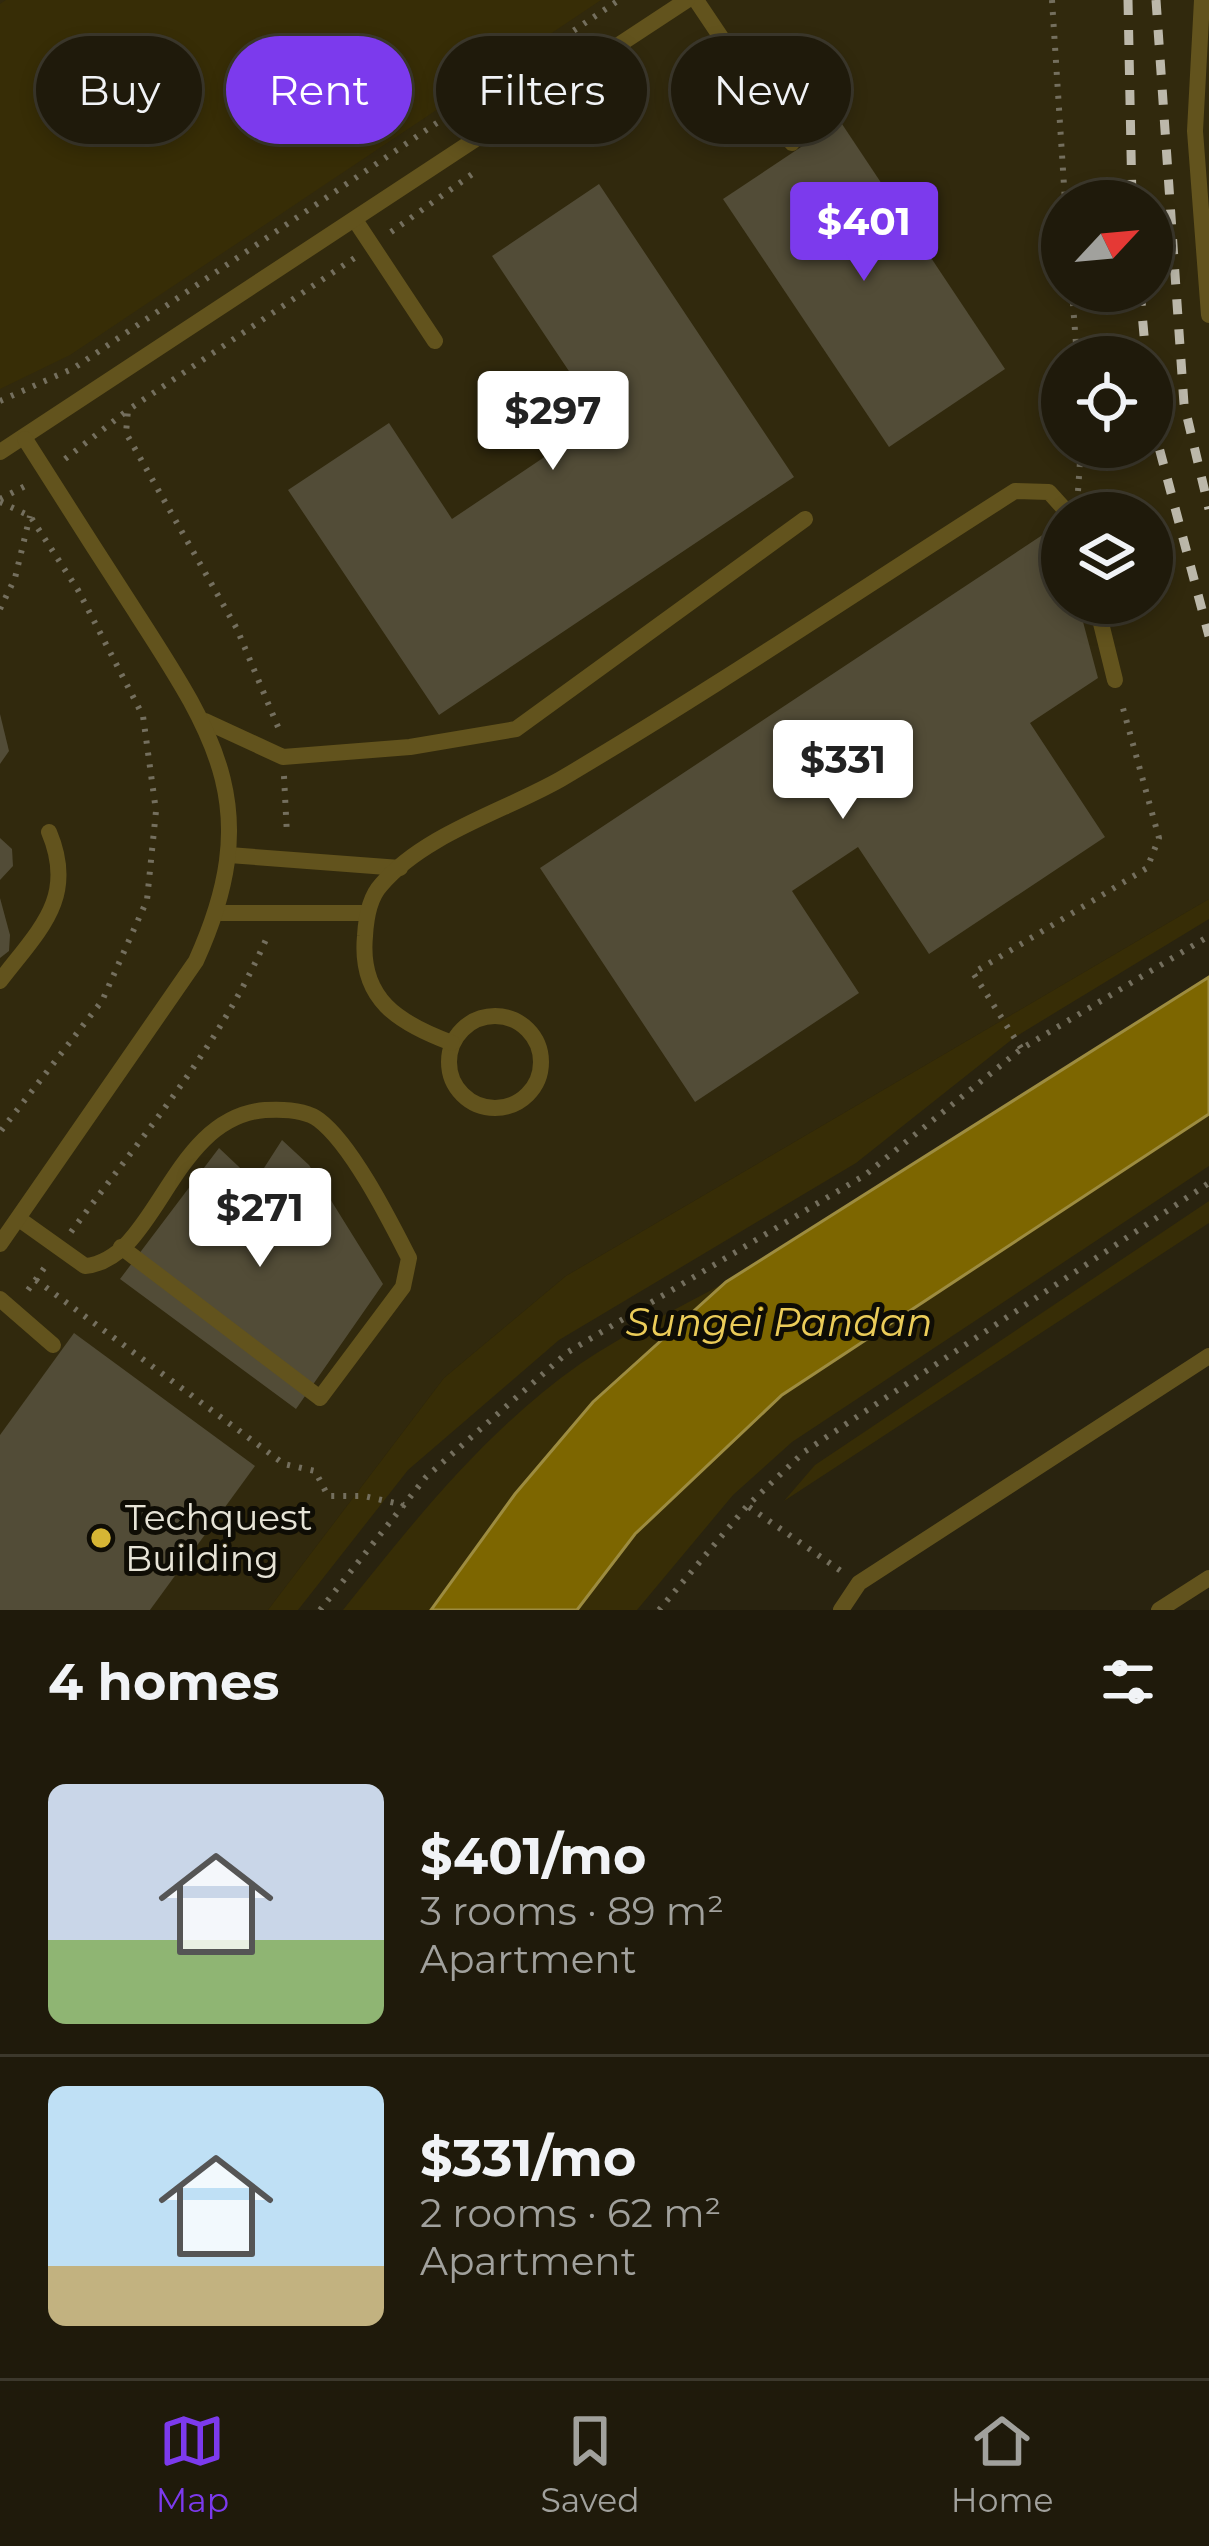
<!DOCTYPE html>
<meta charset="utf-8">
<style>
:root{--surface:#1f1a0b;--page:#2c2719;--text:#f1f3f6;--muted:#a1a19d;--line:#3c382c;--accent:#7c3aed}
body{margin:0;font-family:Montserrat,sans-serif;background:var(--page);color:var(--text);height:100vh;display:flex;flex-direction:column;font-size:45px;white-space:nowrap}
*{box-sizing:border-box;margin:0}
p{font-size:39px;color:var(--muted)}
.icon{flex:none;width:66px;height:66px;fill:none;stroke:currentColor;stroke-width:2;stroke-linecap:round;stroke-linejoin:round}
.map{position:relative;height:1610px;overflow:hidden}
.details{display:flex;flex-direction:column;background:var(--surface);flex:1}
.details>*{flex:none}
.banner{position:absolute;left:36px;top:36px;width:1137px;height:108px;display:flex;gap:24px}
.needle{width:78px;rotate:64deg}
.tools{position:absolute;left:1041px;top:180px;display:grid;gap:24px}
.tools a{display:grid;place-items:center;width:132px;height:132px;border-radius:50%;background:var(--surface);box-shadow:0 6px 18px #0003,0 0 0 3px var(--line);font-size:60px}
.price{position:absolute;translate:-50% -102px;padding:0 27px;border-radius:12px;background:#fff;color:#222;font-size:39px;line-height:78px;filter:drop-shadow(0 3px 6px #0008)}
.price::after{content:'';position:absolute;left:50%;top:72px;width:36px;height:27px;margin-left:-18px;background:inherit;clip-path:polygon(0 0,100% 0,50% 100%)}
.price.current{background:var(--accent);color:#fff}
ul{padding:0;list-style:none}
li{display:flex;align-items:center;gap:36px;height:300px;padding:0 48px}
li+li{border-top:3px solid var(--line)}
li span{display:grid;place-items:center;flex:none;width:336px;height:240px;border-radius:18px;color:#555}
li>.icon{margin-inline-start:auto}
span .icon{width:144px;height:144px;fill:#fffc;stroke-width:1}
li b{font-size:51px}
h2{display:flex;justify-content:space-between;align-items:center;height:144px;padding:0 48px;font-size:51px}
.tag{padding:0 42px;border-radius:54px;background:var(--surface);box-shadow:0 6px 18px #0003,0 0 0 3px var(--line);font-size:42px;line-height:108px}
.tag.current{background:var(--accent);color:#fff}
.tab-bar{display:flex;justify-content:space-around;align-items:center;height:168px;border-top:3px solid var(--line);background:var(--surface);font-size:33px;color:var(--muted)}
.tab-bar a{display:grid;justify-items:center;gap:6px}
.tab-bar .current{color:var(--accent)}
.map>svg:first-child{display:block}
</style>
<div class="map">
<svg width="1209" height="1610" viewBox="0 0 1209 1610">
<rect width="100%" height="100%" fill="#29230f"/>
<path fill="#31290d" fill-rule="evenodd" d="M0,0h1209v899l-643,377 -122,102 -176,232h-268zM1062,201h90v90h-90zM1062,357h90v90h-90zM1062,513h90v90h-90z"/>
<g fill="#372d06">
<polygon points="6,0 601,0 70,355 0,389 0,4"/>
<polygon points="1209,899 1209,919 1015,1037 856,1163 559,1340 408,1470 298,1610 268,1610 444,1378 566,1276"/>
<polygon points="1209,1114 1209,1166 792,1442 733,1495 637,1610 577,1610 635,1534 782,1395"/>
<polygon points="1209,1201 1209,1223 784,1501 815,1465"/>
<path d="M726,1282l-65,56 -230,272h-88c72,-90 142,-179 237,-246 45,-31 98,-55 146,-82z"/>
</g>
<polygon fill="#7d6600" stroke="#9d8c40" stroke-width="3" points="1209,977 1209,1114 782,1395 635,1534 577,1610 431,1610 515,1494 593,1402 726,1282"/>
<g fill="#524c37">
<polygon points="840,121 1005,369 889,447 723,199"/>
<polygon points="599,184 794,477 439,715 288,490 389,423 452,519 601,419 492,256"/>
<polygon points="1056,526 1062,547 1062,603 1078,603 1098,678 1030,723 1105,837 929,954 858,847 792,891 859,993 695,1102 540,868"/>
<polygon points="0,714 9,751 0,764"/>
<polygon points="0,838 12,849 13,866 0,880"/>
<polygon points="0,898 10,935 9,951 0,958"/>
<polygon points="282,1140 309,1165 383,1284 296,1409 120,1279 219,1148 255,1182"/>
<polygon points="74,1333 255,1466 150,1610 0,1610 0,1435"/>
</g>
<g fill="none" stroke-linecap="round" stroke-linejoin="round">
<g stroke="#746f5e" stroke-width="6" stroke-dasharray="3 9" stroke-linecap="butt">
<polyline points="1052,0 1065,201"/>
<polyline points="391,232 478,170"/>
<polyline points="1072,291 1077,357"/>
<polyline points="0,401 74,368 619,0"/>
<polyline points="65,459 128,410"/>
<polyline points="1078,491 1081,447"/>
<polyline points="0,499 29,484"/>
<polyline points="0,502 30,516 78,590 143,716 156,811 147,900 102,1001 0,1132"/>
<polyline points="0,609 15,578 30,516"/>
<polyline points="278,727 237,629 126,433 128,410 356,257"/>
<polyline points="284,776 287,835"/>
<polyline points="1021,1048 973,973 1147,868 1159,838 1121,701"/>
<path d="M71,1232c72,-97 149,-186 197,-297"/>
<polyline points="36,1280 284,1464 315,1471 328,1496 364,1496 404,1505"/>
<polyline points="28,1290 45,1267"/>
<polyline points="749,1507 841,1571"/>
<polyline points="320,1610 426,1477 568,1352 865,1175 1021,1049 1209,936"/>
<polyline points="659,1610 747,1506 804,1452 1209,1183"/>
</g>
<g stroke="#62531d" stroke-width="16">
<polyline points="696,0 792,143"/>
<polyline points="1202,0 1195,131 1209,315"/>
<polyline points="355,220 435,341"/>
<polyline points="0,452 687,0"/>
<polyline points="1096,603 1115,680"/>
<polyline points="205,721 283,757 410,747 516,729 805,519"/>
<polyline points="229,855 400,868"/>
<polyline points="218,913 366,913"/>
<path d="M0,981c39,-51 77,-83 49,-149"/>
<circle cx="495" cy="1062" r="46"/>
<path d="M452,1043c-54,-20 -93,-44 -87,-107 1,-18 4,-38 16,-51 43,-51 124,-74 180,-106 154,-91 303,-192 454,-288l34,1 19,21"/>
<path d="M19,1219l66,47c73,-7 85,-148 180,-156 17,-1 40,-1 54,10 33,25 71,101 90,138l-6,29 -83,111 -199,-151"/>
<path d="M0,1244l196,-283c69,-152 21,-223 -61,-350 -37,-57 -74,-115 -110,-172"/>
<polyline points="0,1299 53,1345"/>
<polyline points="841,1610 859,1583 1209,1356"/>
<polyline points="1159,1610 1209,1578"/>
</g>
<g stroke="#bcb8aa" stroke-width="9" stroke-dasharray="15 15" stroke-linecap="butt">
<polyline points="1128,0 1132,201"/>
<polyline points="1156,0 1184,404 1209,509"/>
<polyline points="1140,291 1146,357"/>
<polyline points="1152,421 1209,636"/>
</g>
</g>
<circle fill="#d6b534" stroke="#0f0d05" stroke-width="4.5" cx="101" cy="1538" r="12"/>
<g text-anchor="middle" dominant-baseline="central" stroke-width="10" stroke-linejoin="round" paint-order="stroke">
<g font-size="36" fill="#e7e4d7" stroke="#0f0d05" text-anchor="start">
<text x="125" y="1517">Techquest<tspan x="125" dy="41">Building</tspan></text>
</g>
<g font-size="39" font-style="italic" fill="#ebcc59" stroke="#0f0d05">
<text x="779" y="1322">Sungei Pandan</text>
</g>
</g>
</svg>
<div class="tools">
<a><svg class="needle" viewBox="-14 -14 28 28"><path d="M0-13l5 13h-10z" fill="#e53935"/><path d="M0 13l5-13h-10z" fill="#a1a19d"/></svg></a>
<a><svg class="icon" aria-label="locate" viewBox="0 0 24 24"><circle cx="12" cy="12" r="6"/><path d="M12 2v4M12 18v4M2 12h4M18 12h4"/></svg></a>
<a><svg class="icon" aria-label="layers" viewBox="0 0 24 24"><path d="M12 4l9 5-9 5-9-5zM3 14l9 5 9-5"/></svg></a>
</div>
<b class="price current" style="left:864px;top:284px">$401</b>
<b class="price" style="left:553px;top:473px">$297</b>
<b class="price" style="left:843px;top:822px">$331</b>
<b class="price" style="left:260px;top:1270px">$271</b>
<div class="banner">
<a class="tag">Buy</a>
<a class="tag current">Rent</a>
<a class="tag">Filters</a>
<a class="tag">New</a>
</div>
</div>
<section class="details">
<h2>4 homes<svg class="icon" aria-label="filters" viewBox="0 0 24 24"><path d="M4 7h16M4 17h16"/><circle cx="9" cy="7" r="2"/><circle cx="15" cy="17" r="2"/></svg></h2>
<ul>
<li><span style="background:linear-gradient(#c9d6e8 65%,#8fb573 0)"><svg class="icon" aria-label="home" viewBox="0 0 24 24"><path d="M3 11l9-7 9 7M6 9v11h12V9"/></svg></span><div><b>$401/mo</b><p>3 rooms · 89 m²</p><p>Apartment</p></div></li>
<li><span style="background:linear-gradient(#bfe0f5 75%,#c2b280 0)"><svg class="icon" aria-label="home" viewBox="0 0 24 24"><path d="M3 11l9-7 9 7M6 9v11h12V9"/></svg></span><div><b>$331/mo</b><p>2 rooms · 62 m²</p><p>Apartment</p></div></li>
</ul>
</section>
<nav class="tab-bar">
<a class="current"><svg class="icon" aria-label="map" viewBox="0 0 24 24"><path d="M3 6l6-2 6 2 6-2v14l-6 2-6-2-6 2zM9 4v14M15 6v14"/></svg>Map</a>
<a><svg class="icon" aria-label="saved" viewBox="0 0 24 24"><path d="M7 4h10v16l-5-4-5 4z"/></svg>Saved</a>
<a><svg class="icon" aria-label="home" viewBox="0 0 24 24"><path d="M3 11l9-7 9 7M6 9v11h12V9"/></svg>Home</a>
</nav>
